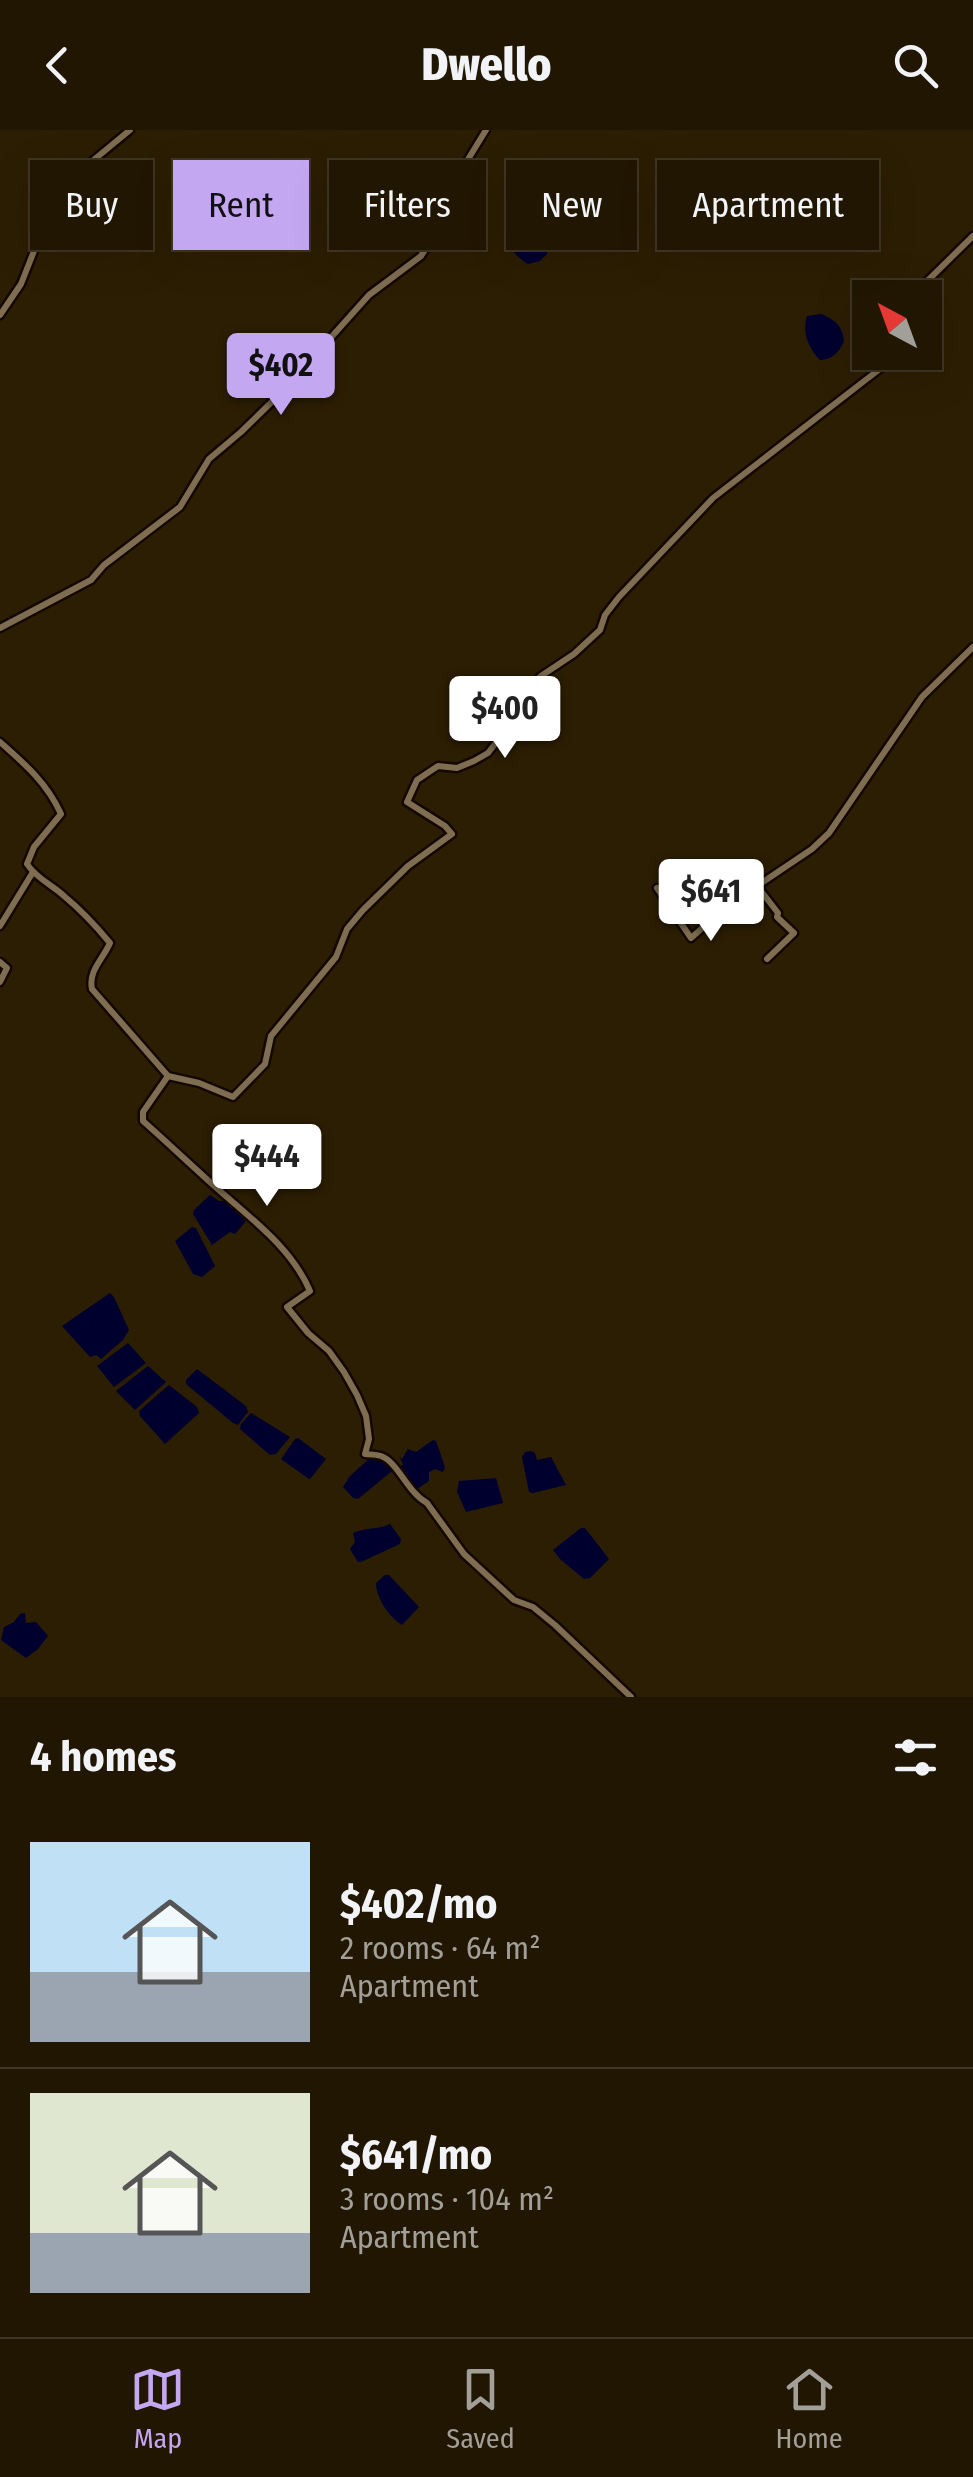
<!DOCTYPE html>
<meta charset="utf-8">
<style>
:root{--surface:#211602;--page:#2d2311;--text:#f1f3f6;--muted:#a29f99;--line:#3e3524;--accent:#c4a7f1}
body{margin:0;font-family:"Fira Sans Condensed",sans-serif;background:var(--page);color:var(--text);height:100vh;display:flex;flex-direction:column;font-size:38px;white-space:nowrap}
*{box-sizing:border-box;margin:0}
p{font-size:32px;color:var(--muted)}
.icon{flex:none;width:55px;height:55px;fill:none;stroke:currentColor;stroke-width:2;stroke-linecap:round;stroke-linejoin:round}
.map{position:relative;height:1567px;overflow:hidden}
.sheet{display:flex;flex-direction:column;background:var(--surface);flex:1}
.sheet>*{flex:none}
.guide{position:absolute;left:30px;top:30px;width:915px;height:90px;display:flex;gap:20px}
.needle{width:65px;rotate:319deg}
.fabs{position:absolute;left:852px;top:150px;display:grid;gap:20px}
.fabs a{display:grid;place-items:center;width:90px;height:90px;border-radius:0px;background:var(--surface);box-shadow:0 10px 40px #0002,0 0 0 2px var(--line);font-size:50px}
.price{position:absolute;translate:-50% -85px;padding:0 22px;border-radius:10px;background:#fff;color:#222;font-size:32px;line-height:65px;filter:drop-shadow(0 2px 5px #0008)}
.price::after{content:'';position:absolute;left:50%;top:60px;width:30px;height:22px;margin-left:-15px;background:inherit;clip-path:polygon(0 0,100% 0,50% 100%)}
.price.current{background:var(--accent);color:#111}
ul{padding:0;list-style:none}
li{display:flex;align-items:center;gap:30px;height:250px;padding:0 30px}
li+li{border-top:2px solid var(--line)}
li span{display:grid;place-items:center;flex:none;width:280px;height:200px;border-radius:0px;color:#555}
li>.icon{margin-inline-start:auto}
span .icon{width:120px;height:120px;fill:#fffc;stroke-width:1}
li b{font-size:42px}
h2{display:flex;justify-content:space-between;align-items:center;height:120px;padding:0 30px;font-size:42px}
.tag{padding:0 35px;border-radius:0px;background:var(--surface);box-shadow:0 10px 40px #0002,0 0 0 2px var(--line);font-size:35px;line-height:90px}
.tag.current{background:var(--accent);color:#111}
header{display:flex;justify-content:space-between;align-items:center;height:130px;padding:0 30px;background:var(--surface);font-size:45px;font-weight:800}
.tab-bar{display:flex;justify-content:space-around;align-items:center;height:140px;border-top:2px solid var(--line);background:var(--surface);font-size:28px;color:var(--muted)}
.tab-bar a{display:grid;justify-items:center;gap:5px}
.tab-bar .current{color:var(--accent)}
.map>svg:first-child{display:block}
</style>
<header><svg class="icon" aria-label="back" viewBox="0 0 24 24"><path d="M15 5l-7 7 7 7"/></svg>Dwello<svg class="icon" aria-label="search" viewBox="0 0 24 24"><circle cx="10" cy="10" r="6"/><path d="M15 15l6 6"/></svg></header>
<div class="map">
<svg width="973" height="1567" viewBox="0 0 973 1567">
<rect width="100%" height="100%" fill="#2c1e03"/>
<g fill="#00002f">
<path d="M789,56c16,10 24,31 37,45l-4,6 -13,3 -14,-17 -16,-28 4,-7z"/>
<path d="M510,92h6l31,21v11l-7,7 -12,3c-14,-8 -29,-26 -18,-42z"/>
<path d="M821,184c14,6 21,11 23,27 -4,10 -12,19 -24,19 -12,-12 -18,-28 -13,-44z"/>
<polygon points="210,1065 219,1071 224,1071 246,1091 235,1104 230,1102 212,1115 193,1084 194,1080"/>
<polygon points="192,1097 196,1098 215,1136 202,1147 193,1144 175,1111"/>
<polygon points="110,1163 114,1167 129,1200 123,1210 101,1229 96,1225 90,1227 62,1196"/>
<polygon points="128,1213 146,1233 114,1257 97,1236"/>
<polygon points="148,1236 166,1252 135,1280 116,1261"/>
<polygon points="197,1239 246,1276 248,1282 238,1295 233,1293 186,1254 186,1250"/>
<polygon points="169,1255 197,1277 199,1283 165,1314 140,1286 139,1281"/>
<polygon points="251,1283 290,1307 276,1324 270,1325 240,1299 241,1294"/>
<polygon points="298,1308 326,1329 311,1348 309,1349 281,1329 295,1309"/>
<polygon points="433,1310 436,1311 445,1337 443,1342 435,1339 429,1342 429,1351 417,1359 416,1363 400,1338 403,1334 399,1326 402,1329 408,1319 416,1322"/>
<polygon points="531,1321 535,1323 537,1330 551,1327 566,1355 533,1363 529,1362 522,1327 525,1322"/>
<polygon points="371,1327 383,1329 392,1341 358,1369 353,1368 343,1357 350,1346"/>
<polygon points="496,1348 503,1373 466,1382 457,1362 459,1351"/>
<path d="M390,1394l11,15 -1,5 -39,18h-3l-8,-13 5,-7 -2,-9c12,-6 26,-3 37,-9z"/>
<polygon points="581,1398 585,1398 609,1429 590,1448 584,1449 560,1429 553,1420"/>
<path d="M385,1445h4l30,32 -17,18c-13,-8 -26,-27 -26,-42z"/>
<polygon points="25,1483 26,1493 36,1492 48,1506 38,1519 26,1528 1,1510 4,1497 14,1492 20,1484"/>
</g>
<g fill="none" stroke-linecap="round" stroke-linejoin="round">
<defs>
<g id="minor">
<polyline points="910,168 973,106"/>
<polyline points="0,185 21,154 36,116 64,64 90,33 130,0"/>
<polyline points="0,498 91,450 104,435 180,377 209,329 241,302 283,261 369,165 421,126 436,103 441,83 456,49 486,0"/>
<path d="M0,612c25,22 47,41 61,72l-27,33 -7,17c9,14 25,21 37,32 17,14 32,30 46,47 -7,16 -22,28 -18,46l76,87 -25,36v9c26,23 51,47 77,70 33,29 72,58 90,100l-23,16 21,26 21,18 15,21 13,23 9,21 3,23 -4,15c1,0 15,1 16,2 17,6 26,36 46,47l37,51 50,46 19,7 22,18 76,72"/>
<polyline points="757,756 812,719 829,703 922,567 973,517"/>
<polyline points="657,758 691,808 735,769 757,756 778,783 777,787 794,803 767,829"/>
<polyline points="0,796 33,742"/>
<polyline points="0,832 7,838 0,852"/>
<polyline points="168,946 199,953 233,967 265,934 271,906 336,827 347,799 363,780 408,736 452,704 445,696 407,672 417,650 438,636 457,638 474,631 488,623 498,610 496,595 541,546 574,524 600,500 605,485 619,467 713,368 881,238 875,222"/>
</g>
</defs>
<use href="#minor" stroke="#140700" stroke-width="11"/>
<use href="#minor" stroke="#7e6d51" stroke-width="6"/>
</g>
</svg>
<div class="fabs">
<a><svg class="needle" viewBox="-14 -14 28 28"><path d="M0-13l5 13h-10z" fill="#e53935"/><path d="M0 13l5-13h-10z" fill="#a29f99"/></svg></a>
</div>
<b class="price current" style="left:281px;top:288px">$402</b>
<b class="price" style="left:505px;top:631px">$400</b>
<b class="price" style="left:711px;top:814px">$641</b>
<b class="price" style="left:267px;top:1079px">$444</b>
<div class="guide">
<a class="tag">Buy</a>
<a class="tag current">Rent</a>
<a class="tag">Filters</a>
<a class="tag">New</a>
<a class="tag">Apartment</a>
</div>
</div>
<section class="sheet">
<h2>4 homes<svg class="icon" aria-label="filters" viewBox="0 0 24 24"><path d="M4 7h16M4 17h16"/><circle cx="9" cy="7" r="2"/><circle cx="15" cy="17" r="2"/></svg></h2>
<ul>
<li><span style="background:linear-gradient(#bfe0f5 65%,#9aa5b1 0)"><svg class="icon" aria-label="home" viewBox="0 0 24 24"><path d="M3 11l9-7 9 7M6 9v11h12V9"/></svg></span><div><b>$402/mo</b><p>2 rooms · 64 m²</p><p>Apartment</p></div></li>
<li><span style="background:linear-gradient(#dfe7d0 70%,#9aa5b1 0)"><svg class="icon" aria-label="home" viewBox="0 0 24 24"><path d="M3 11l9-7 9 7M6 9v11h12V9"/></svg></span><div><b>$641/mo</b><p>3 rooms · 104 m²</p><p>Apartment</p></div></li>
</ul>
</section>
<nav class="tab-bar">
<a class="current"><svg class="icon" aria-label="map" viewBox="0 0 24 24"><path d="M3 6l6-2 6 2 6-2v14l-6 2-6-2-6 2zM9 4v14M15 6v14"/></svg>Map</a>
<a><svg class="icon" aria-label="saved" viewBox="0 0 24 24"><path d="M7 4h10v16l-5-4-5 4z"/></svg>Saved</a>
<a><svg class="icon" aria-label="home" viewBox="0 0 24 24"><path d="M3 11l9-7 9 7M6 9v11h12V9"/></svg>Home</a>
</nav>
